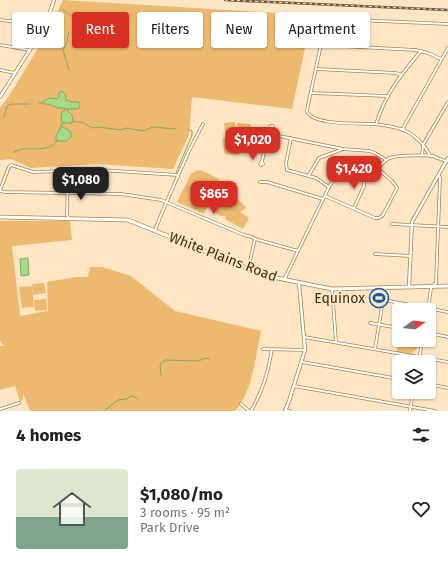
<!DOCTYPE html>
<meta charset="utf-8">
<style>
:root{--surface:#fff;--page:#f6f6f6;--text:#222;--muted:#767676;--accent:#d93025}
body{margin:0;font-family:"Fira Sans",sans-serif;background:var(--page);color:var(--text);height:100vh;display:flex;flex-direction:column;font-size:15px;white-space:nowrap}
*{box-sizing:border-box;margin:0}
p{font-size:13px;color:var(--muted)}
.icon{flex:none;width:22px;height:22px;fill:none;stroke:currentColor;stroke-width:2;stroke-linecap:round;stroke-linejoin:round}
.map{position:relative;height:411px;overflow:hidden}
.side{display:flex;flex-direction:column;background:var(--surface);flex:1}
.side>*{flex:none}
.banner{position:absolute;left:12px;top:12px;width:424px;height:36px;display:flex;gap:8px}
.needle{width:26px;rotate:75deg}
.fabs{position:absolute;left:392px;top:303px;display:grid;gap:8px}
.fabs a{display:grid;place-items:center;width:44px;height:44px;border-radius:4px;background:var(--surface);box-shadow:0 1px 3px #0004;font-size:20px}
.price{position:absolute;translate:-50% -34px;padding:0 9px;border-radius:8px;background:var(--accent);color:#fff;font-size:13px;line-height:26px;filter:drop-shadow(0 1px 2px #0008)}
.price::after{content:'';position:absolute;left:50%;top:24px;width:12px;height:9px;margin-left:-6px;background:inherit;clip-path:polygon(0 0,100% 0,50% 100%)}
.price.active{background:#222;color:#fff}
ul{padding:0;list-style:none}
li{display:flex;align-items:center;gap:12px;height:100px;padding:0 16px}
li span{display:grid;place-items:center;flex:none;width:112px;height:80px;border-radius:4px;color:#555}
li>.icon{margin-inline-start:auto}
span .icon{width:48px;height:48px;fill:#fffc;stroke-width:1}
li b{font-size:17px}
h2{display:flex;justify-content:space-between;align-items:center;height:48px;padding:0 16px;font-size:17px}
.chip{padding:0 14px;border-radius:4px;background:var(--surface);box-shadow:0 1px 3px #0004;font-size:14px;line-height:36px}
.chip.active{background:var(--accent);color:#fff}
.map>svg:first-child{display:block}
</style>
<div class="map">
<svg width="448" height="411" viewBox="0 0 448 411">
<rect width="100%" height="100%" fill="#fee5c4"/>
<g fill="#ecb96f">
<polygon points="63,0 312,15 292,109 192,97 189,135 173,169 97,164 31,168 11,159 0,160 0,108 9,96 49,30"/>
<polygon points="235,122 236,130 232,133 225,133 224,123"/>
<path d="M237,123l13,1 1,1 -1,16c-11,0 -13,-9 -13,-18z"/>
<polygon points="223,138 234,140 237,143 239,155 225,154 224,152"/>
<polygon points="198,170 203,171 219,179 204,214 177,202 191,174"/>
<polygon points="228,190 246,207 245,209 240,212 249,218 243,229 225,219 226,216 220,216 212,209 226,191"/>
<path d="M0,221h70l2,19 -60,6 8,70 28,-5 -1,-29 29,-5h12l2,-10h12l29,9 44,35 86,20c-5,24 -9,62 -26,80h-205l-7,-18v6l-3,3 -5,-16 -15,4v-44h4l-4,-5z"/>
<polygon points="44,283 46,293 33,295 32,284"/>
<polygon points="32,286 34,307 22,308 19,287"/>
<polygon points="46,299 47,310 35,311 34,300"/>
<polygon points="399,334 399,340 419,340 418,348 411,354 397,352"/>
</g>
<g fill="#a4d987" stroke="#85a565">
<path d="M62,91l3,3 1,6 6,2h7l1,2 -1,4 -4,1h-9l6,6 1,5 -1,3h-9l-2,-2 1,-9 3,-2v-2c-12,1 -13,-5 -22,-4v-2l6,-4 8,1 2,-2v-4z"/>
<polygon points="61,126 69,130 72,136 66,141 56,141 56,135 59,131"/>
<polygon points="28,258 29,275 21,276 20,259"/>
</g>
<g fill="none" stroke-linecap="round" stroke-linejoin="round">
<g stroke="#85a565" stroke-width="1">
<path d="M62,9c6,6 14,6 11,16"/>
<polyline points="69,32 66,45 63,50 69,70"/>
<polyline points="39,103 43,103"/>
<polyline points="4,117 7,106 12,104 30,104"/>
<polyline points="73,121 84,123 92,128 98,127 121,130 126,128 143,131 153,127 176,129"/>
<polyline points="61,126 63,122"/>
<path d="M14,152c3,-1 6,-2 9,-3 11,-1 28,3 34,-9"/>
<polyline points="176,173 192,135 192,131 189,130"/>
<polyline points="161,375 160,364 165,360 198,361 206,358 209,359"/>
<polyline points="104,411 118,400 126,399 131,396 137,398"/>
</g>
<defs>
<g id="street">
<polyline points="0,20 28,23 44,28"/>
<path d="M326,21l-19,89c2,16 54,13 67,14 9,1 21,3 30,6 11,5 21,15 26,26"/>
<polyline points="311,22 356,20 448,24"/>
<polyline points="0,45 30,50"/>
<polyline points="321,45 416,50 428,53 441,59"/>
<polyline points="316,69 396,73 401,75"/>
<polyline points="0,70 15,73"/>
<polyline points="311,93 387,96"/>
<path d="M376,124c10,-31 24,-48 45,-73"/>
<polyline points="402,130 448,48"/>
<polyline points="269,134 343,149 370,151 375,153 386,160"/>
<polyline points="291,138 286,163 287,170 316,178 329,187"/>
<polyline points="423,145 448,102"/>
<polyline points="422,156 423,146"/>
<polyline points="262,161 263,164 261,165 260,164 262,161 268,136 273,126 270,126 271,129"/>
<polyline points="68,171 67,215 69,218"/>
<polyline points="309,175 319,158 343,149"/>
<polyline points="260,182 267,182 323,199"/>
<polyline points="0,190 9,167 11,165 33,172 100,170 178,175"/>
<polyline points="0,191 5,192 121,194 161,200 244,235 252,237 255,239 298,251"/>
<polyline points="325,196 375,218 379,218 383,215 397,188 392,181 377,168"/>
<polyline points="354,208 364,186 363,172"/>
<polyline points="392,224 448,227"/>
<polyline points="155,230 166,203 189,151 203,124"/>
<polyline points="375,254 410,256"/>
<polyline points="248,269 255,239"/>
<path d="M284,280l45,-93c11,-20 25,-11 44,-16 7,-2 10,-11 17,-13 6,-3 37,-3 43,-2 6,2 9,5 15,5"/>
<polyline points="332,289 336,342"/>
<polyline points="384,300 448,312"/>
<polyline points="428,310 431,288 436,283 440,178 439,175"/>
<polyline points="370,323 399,328"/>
<polyline points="429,333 448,337"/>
<polyline points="304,337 448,362"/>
<polyline points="263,349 305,350"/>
<polyline points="375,349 385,288"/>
<polyline points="302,362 399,379"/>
<polyline points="419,362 422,340"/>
<polyline points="429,384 448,388"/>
<polyline points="294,386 435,411"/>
<polyline points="241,404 249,411"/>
<polyline points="0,409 19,403"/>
<polyline points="285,410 290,411"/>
<path d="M251,411c12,-20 17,-39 21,-62"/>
<polyline points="410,411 413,392"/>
</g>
<g id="secondary">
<polyline points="0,97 46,24 54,0"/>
<polyline points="409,286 412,222 448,158"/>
<polyline points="285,411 289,401 305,350 299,283"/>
</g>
<polyline id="primary" points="0,217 128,220 267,276 332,289 448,286"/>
</defs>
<use href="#street" stroke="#a8824b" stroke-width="3.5"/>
<use href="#secondary" stroke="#a8824b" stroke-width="4"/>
<use href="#primary" stroke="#a8824b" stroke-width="4.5"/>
<use href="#street" stroke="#fff" stroke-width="2"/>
<use href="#secondary" stroke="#fff" stroke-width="2.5"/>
<use href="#primary" stroke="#fff" stroke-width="3"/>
<defs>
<polyline id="rail" points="225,0 448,10"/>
</defs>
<use href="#rail" stroke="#67553c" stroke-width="2.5"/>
<use href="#rail" stroke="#fee5c4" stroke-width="1" stroke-dasharray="3" stroke-linecap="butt"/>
</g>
<defs>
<symbol id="stadium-ring" viewBox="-11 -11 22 22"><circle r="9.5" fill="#fee5c4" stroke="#1059a8" stroke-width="1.5"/><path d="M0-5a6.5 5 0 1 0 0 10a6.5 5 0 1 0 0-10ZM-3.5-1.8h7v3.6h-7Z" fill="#1059a8"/></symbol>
</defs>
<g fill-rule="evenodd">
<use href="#stadium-ring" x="368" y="287" width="22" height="22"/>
</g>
<g text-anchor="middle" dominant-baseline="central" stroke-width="4" stroke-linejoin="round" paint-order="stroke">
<g font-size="14" fill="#3d2d16" stroke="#fee5c4">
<text transform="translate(223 257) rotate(21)">White Plains Road</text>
</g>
<g font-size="14" fill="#3d2d16" stroke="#fee5c4" text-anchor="end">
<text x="365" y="298">Equinox</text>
</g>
</g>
</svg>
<div class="fabs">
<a><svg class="needle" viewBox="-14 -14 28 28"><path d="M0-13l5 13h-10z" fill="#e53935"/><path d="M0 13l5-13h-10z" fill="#767676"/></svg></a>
<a><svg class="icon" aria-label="layers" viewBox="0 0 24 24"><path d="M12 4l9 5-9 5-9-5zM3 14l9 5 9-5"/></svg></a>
</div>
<b class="price" style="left:253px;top:161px">$1,020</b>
<b class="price" style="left:354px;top:190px">$1,420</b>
<b class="price active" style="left:81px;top:201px">$1,080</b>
<b class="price" style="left:214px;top:215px">$865</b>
<div class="banner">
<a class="chip">Buy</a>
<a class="chip active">Rent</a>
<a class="chip">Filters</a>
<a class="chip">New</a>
<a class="chip">Apartment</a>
</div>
</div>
<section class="side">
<h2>4 homes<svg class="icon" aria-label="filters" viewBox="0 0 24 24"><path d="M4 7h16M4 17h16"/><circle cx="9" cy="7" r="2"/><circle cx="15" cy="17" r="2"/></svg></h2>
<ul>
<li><span style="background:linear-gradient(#dfe7d0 60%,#7fa58c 0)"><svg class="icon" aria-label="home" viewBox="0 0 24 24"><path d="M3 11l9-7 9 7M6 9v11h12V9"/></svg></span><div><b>$1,080/mo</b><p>3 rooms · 95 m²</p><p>Park Drive</p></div><svg class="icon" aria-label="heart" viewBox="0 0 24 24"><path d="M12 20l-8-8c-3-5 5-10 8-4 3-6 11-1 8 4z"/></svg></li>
</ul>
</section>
